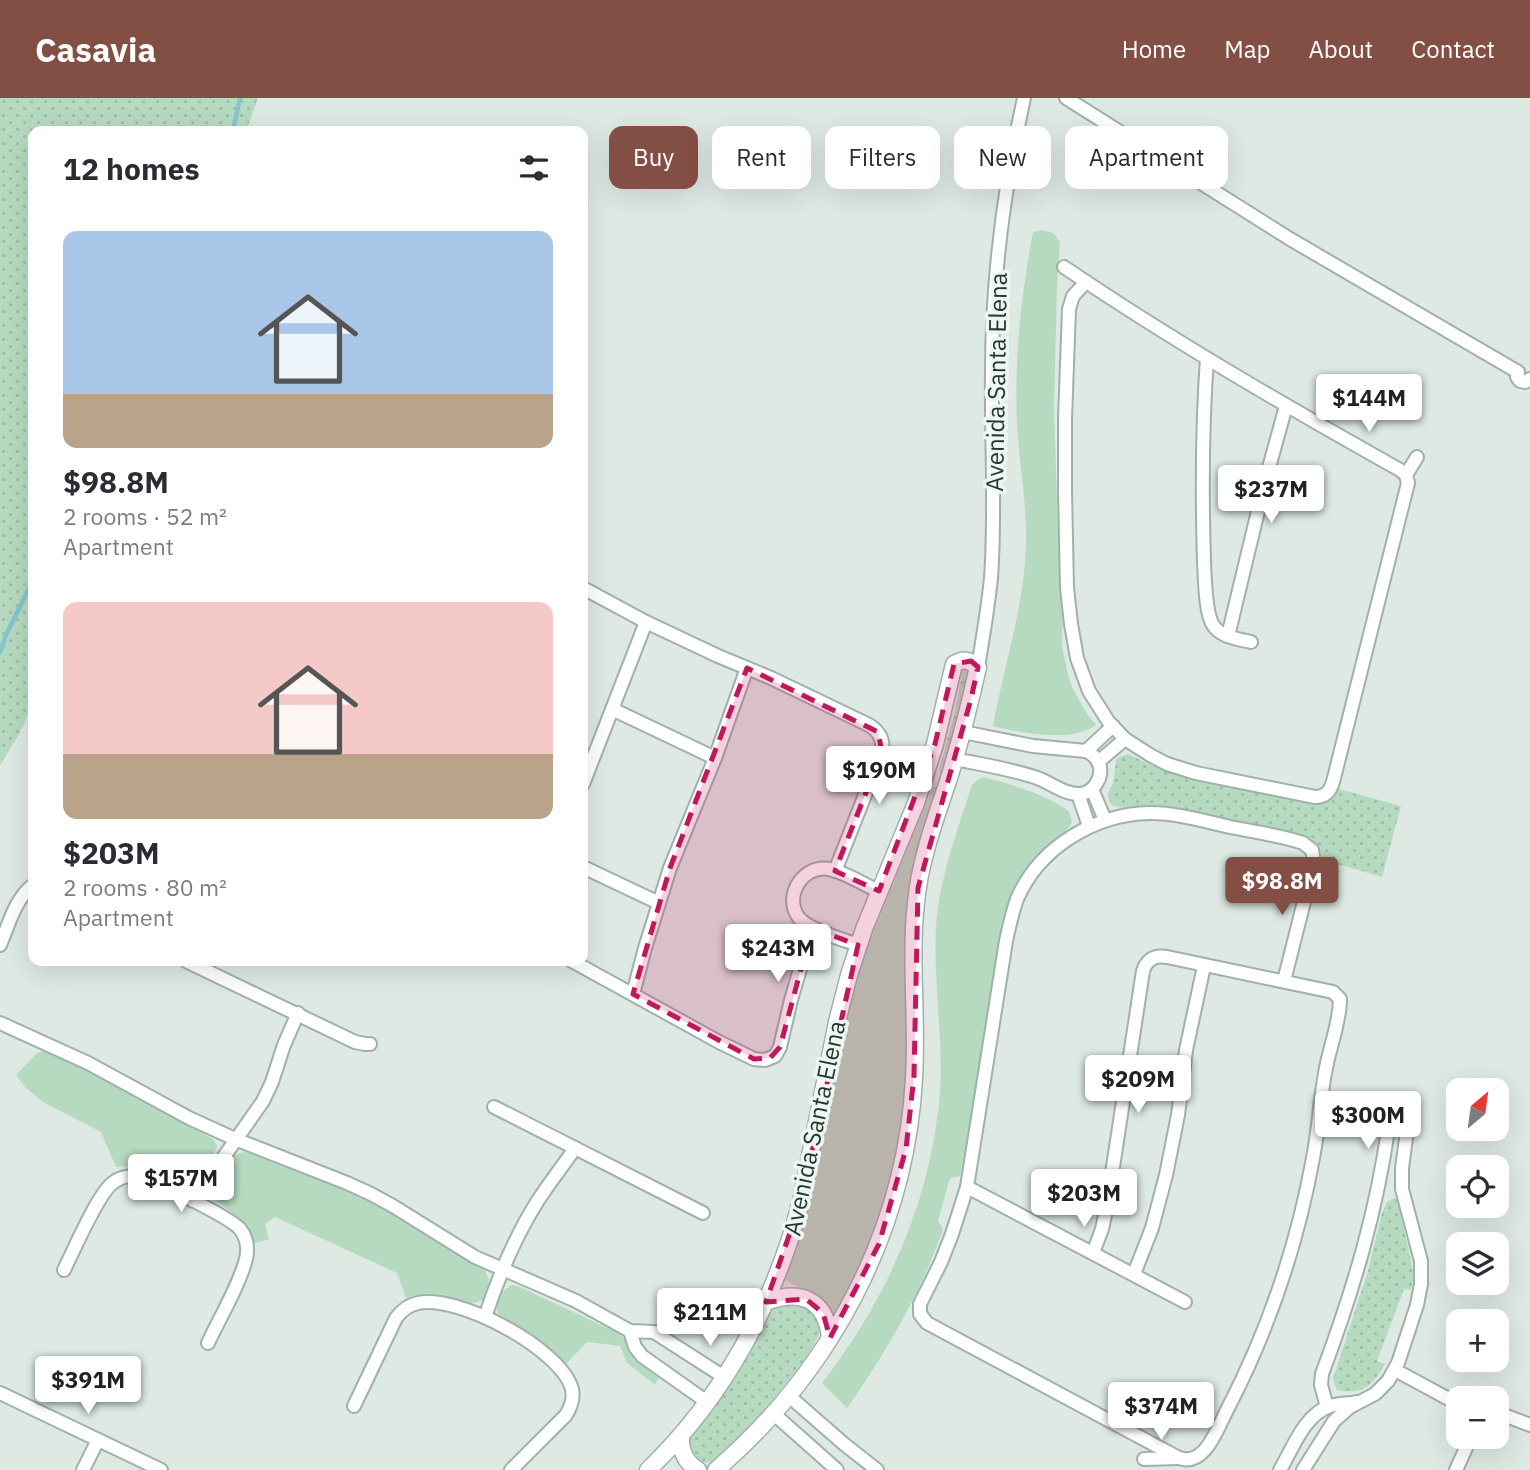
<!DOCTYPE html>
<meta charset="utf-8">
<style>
:root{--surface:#fff;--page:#f2f2f3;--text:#2b2b33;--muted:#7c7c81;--accent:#834e43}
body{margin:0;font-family:"IBM Plex Sans",sans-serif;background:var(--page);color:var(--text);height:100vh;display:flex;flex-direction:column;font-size:26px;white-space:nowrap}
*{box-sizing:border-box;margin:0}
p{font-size:23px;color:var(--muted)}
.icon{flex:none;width:38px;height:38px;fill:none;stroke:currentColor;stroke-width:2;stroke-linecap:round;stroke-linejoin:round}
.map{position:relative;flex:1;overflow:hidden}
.sheet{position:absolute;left:28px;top:28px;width:560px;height:840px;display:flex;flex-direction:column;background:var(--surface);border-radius:14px;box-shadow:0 7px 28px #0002}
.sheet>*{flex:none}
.guide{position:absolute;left:609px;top:28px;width:665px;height:63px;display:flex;gap:14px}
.needle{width:46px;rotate:29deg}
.tools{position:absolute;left:1446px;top:980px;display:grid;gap:14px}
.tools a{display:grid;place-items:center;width:63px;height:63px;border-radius:14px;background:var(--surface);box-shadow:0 7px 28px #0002;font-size:35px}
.price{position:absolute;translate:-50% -60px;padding:0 16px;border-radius:7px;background:#fff;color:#222;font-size:23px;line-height:46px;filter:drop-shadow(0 2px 4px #0008)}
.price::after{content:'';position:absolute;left:50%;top:42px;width:21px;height:16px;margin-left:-10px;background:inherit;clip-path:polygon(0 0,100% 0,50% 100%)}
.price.current{background:var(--accent);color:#fff}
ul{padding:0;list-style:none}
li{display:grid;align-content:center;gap:14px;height:371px;padding:0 35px}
li span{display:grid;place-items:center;height:217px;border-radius:14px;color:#555}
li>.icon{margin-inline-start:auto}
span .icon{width:126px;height:126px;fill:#fffc;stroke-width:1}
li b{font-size:30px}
h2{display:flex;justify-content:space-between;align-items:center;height:84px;padding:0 35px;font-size:30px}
.chip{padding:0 24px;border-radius:14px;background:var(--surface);box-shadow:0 7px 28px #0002;font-size:24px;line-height:63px}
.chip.current{background:var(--accent);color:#fff}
header{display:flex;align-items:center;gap:42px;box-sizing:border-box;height:98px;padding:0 35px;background:var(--accent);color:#fff}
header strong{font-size:33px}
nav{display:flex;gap:38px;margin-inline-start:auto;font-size:24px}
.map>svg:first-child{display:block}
</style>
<header>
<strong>Casavia</strong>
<nav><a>Home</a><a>Map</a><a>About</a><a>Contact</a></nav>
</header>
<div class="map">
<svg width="1530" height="1372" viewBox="0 0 1530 1372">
<defs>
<pattern id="grass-dots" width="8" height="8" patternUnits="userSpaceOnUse" patternTransform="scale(1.75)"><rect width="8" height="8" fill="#b6dac0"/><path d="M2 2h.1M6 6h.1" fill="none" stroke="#9cbca5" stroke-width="1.8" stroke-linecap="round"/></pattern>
</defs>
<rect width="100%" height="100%" fill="#dee9e4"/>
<g fill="url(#grass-dots)">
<polygon points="0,0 258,0 246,33 33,33 33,606 18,638 0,667"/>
<polygon points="965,567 968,571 962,610 943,677 941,677 939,672 955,614 962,573"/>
<path d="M1128,656l25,12 43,14 114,23c13,1 22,-4 29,-14l62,17 -19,71 -58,-17 -8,-15 -13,-8 -136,-29c-16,-1 -41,3 -55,-3l-4,-7v-5l5,-10 3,-23 3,-3z"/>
<path d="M1395,1100l3,4 16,73 -3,15 -7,-1 -27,72 8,3c-13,22 -22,31 -48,26l-4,-11 35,-108 14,-58 5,-11z"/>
<path d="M786,1206c17,1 34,5 34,26 0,19 -92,126 -110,132 -14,4 -19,-7 -23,-17l2,-5 27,-39 55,-88 3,-4z"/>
</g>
<g fill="#b6dac0">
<path d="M1043,132l10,3 7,9 -3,46 -3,119 4,127 5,60 -1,52 6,29 5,14 14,25 9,11c-23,18 -76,8 -103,1 11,-61 32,-122 33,-184 1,-40 -7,-78 -9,-118 -3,-64 4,-128 16,-192z"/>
<path d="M983,679c29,7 61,17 86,34l3,11c-5,12 -22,21 -32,31 -16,17 -26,37 -34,59l-34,204 -12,60 -10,2 -12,43 5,8c-22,64 -57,124 -96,179l-25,-25c64,-83 106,-176 117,-280 6,-59 -6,-116 -3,-175 3,-50 21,-96 36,-143l5,-5z"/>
<path d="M936,688l2,2c-12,44 -28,89 -32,135 -3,48 1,95 0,143 -2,71 -19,141 -49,205 -6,15 -13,29 -22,43h-3c-4,-6 -9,-14 -15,-19 -10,-8 -23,-6 -32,-17l1,-3 19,-56 9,-35 30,-151 13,-56 18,-49 58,-141z"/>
<path d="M43,953l17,6 153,82 4,6c-2,10 -8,16 -14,24 -4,5 -8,13 -15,16 -12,4 -28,-11 -40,-15 -11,-4 -20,-5 -32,-3l-15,-35 -58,-30 -18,-15 -9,-12 21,-22z"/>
<path d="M244,1054l9,1 93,35 35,17 104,66 4,8 -3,19c-17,12 -33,-1 -51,-4 -10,-1 -19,1 -29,4l-9,-25 -122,-56 -10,7 4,15 -17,5 -2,-14 -6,-7 -29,-24 -4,-4v-5l24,-35z"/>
<path d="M512,1187l8,2 98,46 6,6 10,21 25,17 -4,8 -28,-22 -7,-17 -33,-4 -23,24 -65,-50c-5,-13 1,-25 13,-31z"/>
</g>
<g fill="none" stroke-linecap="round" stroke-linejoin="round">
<g stroke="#86c4ce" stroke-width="4.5">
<polyline points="233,33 240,0"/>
<polyline points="0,554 6,537 33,482"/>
</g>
<defs>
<g id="minor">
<polyline points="1066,0 1290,141 1518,274 1517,279 1520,283 1525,284 1530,281"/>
<path d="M1064,169c109,74 222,139 336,203l6,5"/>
<path d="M1086,184l-13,14 -4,13 -4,110v71l2,98 4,36 6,34 12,33 19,30 17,18 25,16 17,9 29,9 119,24c11,0 15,-6 18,-15l75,-299 -2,-8 11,-18"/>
<path d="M1207,261c-5,67 -5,135 -3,203 1,16 1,51 9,63 7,12 26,14 38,17"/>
<path d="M583,490l63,34 72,34 53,22 98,47c10,6 15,15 13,27l-47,119"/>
<polyline points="1228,538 1265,384 1286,308"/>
<path d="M978,569c5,-30 10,-59 13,-89 5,-69 0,-138 1,-207 0,-91 12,-184 32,-273"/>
<polyline points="612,611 715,660"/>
<polyline points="1086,653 1113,628"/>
<path d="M955,661c28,6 58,10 85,20 12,5 26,16 40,15 13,-1 22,-15 20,-27 -2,-8 -7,-13 -14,-16l-53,-5 -70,-14"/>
<polyline points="1098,664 1125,641"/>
<polyline points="583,686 646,524"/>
<polyline points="1092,691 1105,722"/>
<polyline points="1078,696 1089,728"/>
<polyline points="583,769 659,805"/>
<path d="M0,847c9,-21 15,-46 33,-60"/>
<path d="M858,847c-14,-5 -45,-14 -56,-24 -21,-19 -2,-57 27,-52 16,3 35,16 50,22"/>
<polyline points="186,863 355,944 365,946 370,946"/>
<polyline points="572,863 719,944 754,961 765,962 775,958 780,949 791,902 812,830"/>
<polyline points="633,896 645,850 670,770 715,660 747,570"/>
<polyline points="0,925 88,965 189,1020 235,1041 347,1085 371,1096 393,1108 475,1159 576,1203 630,1233 654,1234 724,1279"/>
<polyline points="494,1009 703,1115"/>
<polyline points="967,1089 1185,1204"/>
<polyline points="193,1103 263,1003 272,984 284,947 298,915"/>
<path d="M1093,1155l9,-24 5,-23 36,-235c4,-12 12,-16 24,-14l166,35 7,7c0,23 -10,47 -14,69 -6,29 -7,60 -13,90 -16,88 -45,173 -86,252 -10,19 -22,57 -48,48l-252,-135 -7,-9v-10l21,-42 11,-28 15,-47 39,-246c3,-14 6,-28 11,-42 22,-51 77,-85 133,-86 27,0 54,8 80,14 24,5 50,8 73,16l9,7 2,12 -30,119"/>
<path d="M64,1172c9,-18 35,-79 50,-88 7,-5 17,-7 26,-5 14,2 92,42 100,52 4,5 7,13 7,20 2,19 -30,74 -39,94"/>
<polyline points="1134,1176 1152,1130 1166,1077 1178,1017 1186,952 1204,868"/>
<path d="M485,1219c13,-39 30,-80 52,-115 12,-19 26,-36 38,-54"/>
<polyline points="630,1233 635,1249 642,1258 707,1304"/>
<polyline points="1395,1272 1458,1306"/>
<polyline points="0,1295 161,1372"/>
<polyline points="789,1298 844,1346 877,1372"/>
<path d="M354,1308l42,-88c6,-8 12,-13 22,-15 40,-9 143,46 154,86 2,10 -1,18 -6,26l-55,55"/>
<path d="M1327,1309l-6,-22 1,-11c31,-83 55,-163 67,-251"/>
<polyline points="1496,1314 1530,1327"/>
<polyline points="774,1316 837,1372"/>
<polyline points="1144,1361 1179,1360"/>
<polyline points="83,1372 98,1342"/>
<path d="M1280,1372c13,-22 24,-55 50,-64 9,-3 18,-2 27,-4"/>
<polyline points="1303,1372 1334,1323 1350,1309 1375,1296 1388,1283 1398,1265 1417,1207 1421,1186 1421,1163 1402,1091 1402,1070 1407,1033"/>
<polyline points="1456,1372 1471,1339"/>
</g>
<g id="tertiary">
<path d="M766,1204c34,-13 60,-3 64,36"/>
<path d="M681,1338c-1,15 4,26 17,34"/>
<path d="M648,1372c76,-73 127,-168 153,-269l36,-179 12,-47 15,-46 52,-126 19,-59 19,-80c10,-6 15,-4 24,3 -8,36 -17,72 -28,108 -12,37 -26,73 -32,112 -10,64 0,127 -4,191 -8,153 -83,293 -198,392"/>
</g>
</defs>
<use href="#minor" stroke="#a1b0ab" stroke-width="16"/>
<use href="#tertiary" stroke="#a1b0ab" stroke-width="19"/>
<use href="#minor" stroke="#fff" stroke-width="12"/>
<use href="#tertiary" stroke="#fff" stroke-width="16"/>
</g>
<path fill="#c2185b" fill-opacity="0.2" stroke="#c2185b" stroke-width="5" stroke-dasharray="14 9" stroke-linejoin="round" d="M971,563l7,6 -7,32 -53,189 -4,188 -8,73 -27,95 -49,94 -7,-25 -17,-14 -40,3 35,-101 57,-256 -46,-17 -32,119 -10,11 -16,1 -121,-65 37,-126 77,-200 131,64 4,20 -47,119 44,20 56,-147 19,-80z"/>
<g text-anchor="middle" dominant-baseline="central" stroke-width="7" stroke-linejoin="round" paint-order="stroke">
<g font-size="24" fill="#203831" stroke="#eef6f2">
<text transform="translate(996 284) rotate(-89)">Avenida Santa Elena</text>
<text transform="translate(814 1030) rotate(-78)">Avenida Santa Elena</text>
</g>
</g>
</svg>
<div class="tools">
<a><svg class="needle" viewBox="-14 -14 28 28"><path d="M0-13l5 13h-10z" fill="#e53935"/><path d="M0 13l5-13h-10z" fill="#7c7c81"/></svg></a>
<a><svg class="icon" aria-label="locate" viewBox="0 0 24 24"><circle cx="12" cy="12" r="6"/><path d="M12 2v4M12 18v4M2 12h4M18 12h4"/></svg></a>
<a><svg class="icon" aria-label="layers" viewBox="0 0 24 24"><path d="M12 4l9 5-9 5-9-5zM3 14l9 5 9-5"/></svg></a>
<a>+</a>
<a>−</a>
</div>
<b class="price" style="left:1369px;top:336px">$144M</b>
<b class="price" style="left:1271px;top:427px">$237M</b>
<b class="price" style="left:879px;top:708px">$190M</b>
<b class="price current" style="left:1282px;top:819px">$98.8M</b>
<b class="price" style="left:778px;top:886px">$243M</b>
<b class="price" style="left:1138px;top:1017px">$209M</b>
<b class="price" style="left:1368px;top:1053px">$300M</b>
<b class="price" style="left:181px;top:1116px">$157M</b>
<b class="price" style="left:1084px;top:1131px">$203M</b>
<b class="price" style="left:710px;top:1250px">$211M</b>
<b class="price" style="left:88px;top:1318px">$391M</b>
<b class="price" style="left:1161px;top:1344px">$374M</b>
<div class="guide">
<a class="chip current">Buy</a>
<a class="chip">Rent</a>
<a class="chip">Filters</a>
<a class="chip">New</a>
<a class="chip">Apartment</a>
</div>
<section class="sheet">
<h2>12 homes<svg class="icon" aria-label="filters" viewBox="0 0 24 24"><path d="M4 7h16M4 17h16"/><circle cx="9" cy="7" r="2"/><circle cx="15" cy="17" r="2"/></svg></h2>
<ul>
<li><span style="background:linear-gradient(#a9c7e8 75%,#b9a48a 0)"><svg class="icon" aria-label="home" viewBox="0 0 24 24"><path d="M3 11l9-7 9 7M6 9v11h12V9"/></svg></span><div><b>$98.8M</b><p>2 rooms · 52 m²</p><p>Apartment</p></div></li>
<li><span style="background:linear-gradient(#f6c9c9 70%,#b9a48a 0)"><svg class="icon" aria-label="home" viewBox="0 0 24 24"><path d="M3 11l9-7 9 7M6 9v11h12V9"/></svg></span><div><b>$203M</b><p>2 rooms · 80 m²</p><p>Apartment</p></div></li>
</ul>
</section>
</div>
